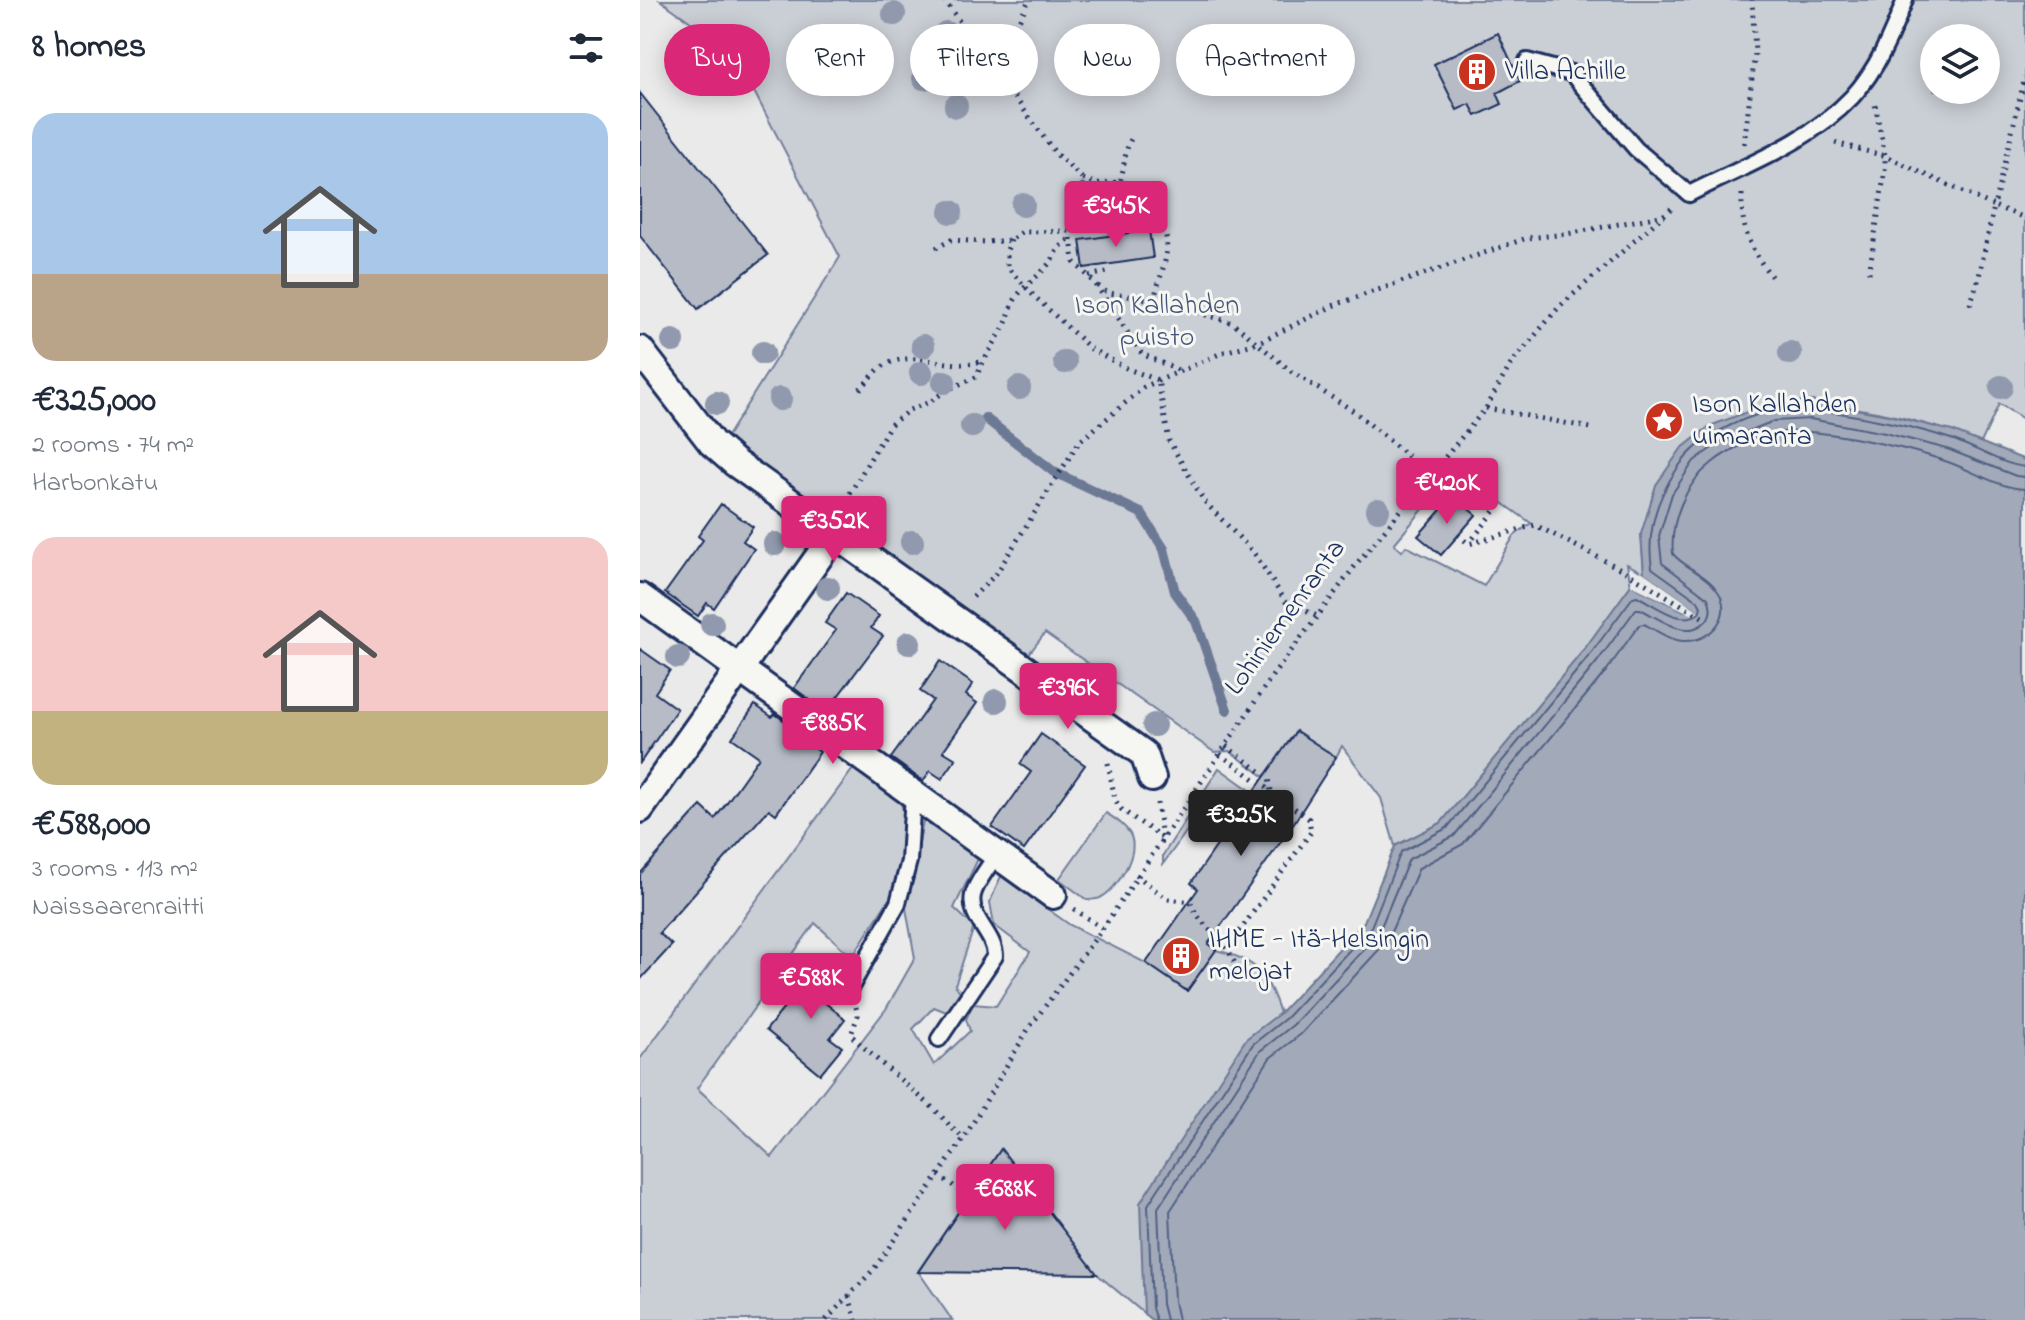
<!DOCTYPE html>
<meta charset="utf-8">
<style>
:root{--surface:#fff;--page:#f2f2f3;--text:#1f2937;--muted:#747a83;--accent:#db2777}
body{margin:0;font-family:"Indie Flower",sans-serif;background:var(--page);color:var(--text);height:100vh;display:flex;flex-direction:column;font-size:30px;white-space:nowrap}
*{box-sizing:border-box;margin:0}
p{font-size:26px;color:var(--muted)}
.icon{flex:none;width:44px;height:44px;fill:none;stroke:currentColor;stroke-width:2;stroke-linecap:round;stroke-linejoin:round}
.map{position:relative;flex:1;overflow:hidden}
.sheet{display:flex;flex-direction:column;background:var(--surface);width:640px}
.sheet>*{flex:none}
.guide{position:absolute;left:24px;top:24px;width:760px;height:72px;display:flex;gap:16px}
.tools{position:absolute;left:1280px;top:24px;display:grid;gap:16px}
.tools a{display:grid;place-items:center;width:80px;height:80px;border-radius:50%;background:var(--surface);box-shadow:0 4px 20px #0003;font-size:40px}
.price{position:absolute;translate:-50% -68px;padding:0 18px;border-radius:8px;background:var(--accent);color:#fff;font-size:26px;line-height:52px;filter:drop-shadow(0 2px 4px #0008)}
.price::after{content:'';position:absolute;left:50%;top:48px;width:24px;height:18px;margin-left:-12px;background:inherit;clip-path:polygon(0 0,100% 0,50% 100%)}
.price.current{background:#222;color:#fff}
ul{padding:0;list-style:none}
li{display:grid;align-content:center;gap:16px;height:424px;padding:0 32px}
li span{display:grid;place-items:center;height:248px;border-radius:24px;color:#555}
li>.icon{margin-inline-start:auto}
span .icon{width:144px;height:144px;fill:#fffc;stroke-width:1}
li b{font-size:34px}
h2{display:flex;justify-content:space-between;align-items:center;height:96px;padding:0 32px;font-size:34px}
.tag{padding:0 28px;border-radius:36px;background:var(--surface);box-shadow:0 4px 20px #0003;font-size:28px;line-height:72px}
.tag.current{background:var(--accent);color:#fff}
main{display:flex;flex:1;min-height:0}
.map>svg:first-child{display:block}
</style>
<main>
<section class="sheet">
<h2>8 homes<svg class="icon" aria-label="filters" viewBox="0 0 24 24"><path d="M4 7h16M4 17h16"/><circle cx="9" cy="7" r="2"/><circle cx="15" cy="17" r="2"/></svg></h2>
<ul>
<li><span style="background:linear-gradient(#a9c7e8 65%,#b9a48a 0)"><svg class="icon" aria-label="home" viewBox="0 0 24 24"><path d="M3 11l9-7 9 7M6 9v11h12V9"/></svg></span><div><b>€325,000</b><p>2 rooms · 74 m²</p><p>Harbonkatu</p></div></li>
<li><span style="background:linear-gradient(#f6c9c9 70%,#c2b280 0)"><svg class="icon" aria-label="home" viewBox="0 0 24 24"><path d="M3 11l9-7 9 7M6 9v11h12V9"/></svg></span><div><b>€588,000</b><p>3 rooms · 113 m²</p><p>Naissaarenraitti</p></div></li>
</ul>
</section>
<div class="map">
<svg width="1385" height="1320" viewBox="0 0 1385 1320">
<rect width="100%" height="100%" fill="#e9eae9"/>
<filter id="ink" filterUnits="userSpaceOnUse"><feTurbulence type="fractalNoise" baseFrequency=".0125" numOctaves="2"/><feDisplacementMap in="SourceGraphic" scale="16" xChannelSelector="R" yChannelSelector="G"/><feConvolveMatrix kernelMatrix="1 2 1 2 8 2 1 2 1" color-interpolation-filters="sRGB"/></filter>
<g filter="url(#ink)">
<g fill="#caced5" stroke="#727e9a" stroke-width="2" fill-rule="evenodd">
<path d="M20,0h1365v420l-26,-16 -18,39c-65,-26 -140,-43 -210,-40l-130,131 3,39 -17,-9 4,21 -48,66 -142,172 -46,23 -14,-48 -39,-52 -6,11 -40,-26 -30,47 -36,-27 -16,1 -169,-119 -17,22 -302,-217 114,-181 -106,-204zM1294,38h52v52h-52zM816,470l75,53 -17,13 -30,50 -78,-40 -4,5 -8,-7z"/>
<polygon points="579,768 614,793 604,808 597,803 572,796 523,864 523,855"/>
<path d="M213,769l48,34 4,15 -1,30 -13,48 -39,61 -37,-34 -118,165 75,69 114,-148 29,-51 -10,-55 8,-23 10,-60 55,39 -24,49 20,19 -19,58 7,9 -13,19 -15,-6 -21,22 21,36 36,-34 -4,-12 7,-15 23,2 34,-54 -36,-27 -4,-23 11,-26 69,49 76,38 41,28 29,-41c41,10 51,23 64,63l-128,307 -55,-46 -96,-125 -83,122 34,49h-312v-261z"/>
<path d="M466,813c9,6 19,12 24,21 10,19 -12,55 -30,64 -1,1 -11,2 -13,2l-28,-21z"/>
</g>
<polygon fill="#a2aaba" stroke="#6c7995" stroke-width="2" points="1172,401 1248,415 1312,431 1385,460 1385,1320 512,1320 504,1314 500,1203 606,1039 640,1013 724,922 755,846 801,823 943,651 991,585 1044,611 1055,609 1004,573 1001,534 1016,485 1041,449 1070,426 1131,403"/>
<polygon fill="#e9eae9" points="1000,570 1056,609 1059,613 1055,616 1045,611 991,585 991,581 1046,607 1001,576"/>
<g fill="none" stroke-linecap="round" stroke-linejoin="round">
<g stroke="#516083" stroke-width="2">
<path d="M516,1320l-4,-12 -4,-103 105,-161 33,-26 85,-91 30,-75 46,-24 142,-172 44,-59 4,-1c18,9 44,31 62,17l2,-6 -3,-6 -46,-33c-6,-38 5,-71 27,-102 20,-29 59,-47 92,-55 39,-9 141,15 180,28 24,8 49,25 74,28"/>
<path d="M526,1320l-4,-16 -4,-96 102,-157 33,-26 85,-91 31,-75 45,-23 143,-174 39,-53h4c18,8 46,32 65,13 7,-7 7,-15 3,-24l-46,-35 -3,-27 13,-42 22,-33 26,-19 54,-21 36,-2 75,14 62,16 69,27 9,1"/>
<path d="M538,1320l-4,-19 -4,-90 100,-153 31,-24 86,-93 32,-73 44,-24 144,-174 32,-45 5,-1c12,6 26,17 40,17 27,1 51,-27 33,-51 -11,-16 -32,-22 -44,-36 -3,-33 12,-70 39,-91 17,-14 44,-26 66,-30 36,-7 130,15 167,28 25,8 53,27 80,28"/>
</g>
<polyline stroke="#6c7995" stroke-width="10" points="345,418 414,472 501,513 524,549 535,592 556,621 587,710"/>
</g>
<g fill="#b6bbc6" stroke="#1b2f5e" stroke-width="2">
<polygon points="858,33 880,81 857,93 862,104 836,116 830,104 817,110 794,64"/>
<polygon points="0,93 128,255 58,309 0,236"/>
<polygon points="509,230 513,258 444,268 440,240"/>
<polygon points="813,496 836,515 801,555 778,536"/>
<polygon points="81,504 113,527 103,541 114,549 74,608 67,603 58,616 25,593 63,540 58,536"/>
<polygon points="206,593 239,616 231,628 243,636 186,712 154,688 196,630 185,623"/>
<polygon points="0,649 30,670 15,693 37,709 0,763"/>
<polygon points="300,661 333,684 326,695 337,703 303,751 316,759 302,779 290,771 283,781 251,758 293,700 280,691"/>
<polygon points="115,705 132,717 135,714 167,737 165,741 180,752 136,814 129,809 19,933 32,945 0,980 0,874 61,806 75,819 119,757 92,738"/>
<polygon points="656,731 696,757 650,829 568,944 576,950 547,991 506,963 558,889 551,883"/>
<polygon points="401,734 445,765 384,850 352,827 391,772 380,764"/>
<polygon points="181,963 201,979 183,1001 205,1019 190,1038 202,1047 180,1074 126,1030"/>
<polygon points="361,1149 457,1274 278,1272"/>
</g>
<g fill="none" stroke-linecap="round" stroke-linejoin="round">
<defs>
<g id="lane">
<path d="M887,61l44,12 65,76 53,45c55,-28 120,-51 163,-97 25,-27 40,-63 53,-97"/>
<polyline points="212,985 258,903 269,861 273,794"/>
<path d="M299,1039l56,-83c0,-22 -27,-38 -22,-61 3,-13 16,-28 23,-40"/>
</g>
<g id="street">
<polyline points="0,350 72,443 95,463 504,754 512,778"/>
<polyline points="0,597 413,895"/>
<polyline points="0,809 195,534"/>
</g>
</defs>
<use href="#lane" stroke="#1b2f5e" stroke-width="20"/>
<use href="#street" stroke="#1b2f5e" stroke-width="32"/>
<g stroke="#1b2f5e" stroke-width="5" stroke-dasharray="2 6" stroke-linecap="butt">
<polyline points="304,0 416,154 443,179 441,209 431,238 434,262 454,282 502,354 538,370"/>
<polyline points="345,57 363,53 389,0"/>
<polyline points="1195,143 1245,156 1354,206 1385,77"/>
<polyline points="1104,144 1115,53 1112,0"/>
<path d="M443,179l15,5 22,-2c5,-15 4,-34 13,-46"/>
<path d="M1102,194c-1,39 9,56 32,86"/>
<path d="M441,209l81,14c12,29 -2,49 -8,77"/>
<polyline points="371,240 367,250 367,267 393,295 451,349 488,369 518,380 529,441 564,501 614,553 646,602 677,616"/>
<polyline points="296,248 311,240 346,242 371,240 382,232 433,231"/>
<polyline points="1229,273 1245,170 1245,156 1235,104"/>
<polyline points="449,276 471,271"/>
<polyline points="458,286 468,293 514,300 593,323 652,372 715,412 792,476"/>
<polyline points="1330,305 1338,281 1354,206 1385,218"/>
<path d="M220,389c6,-6 12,-13 18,-19 32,-26 69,3 105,-9"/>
<polyline points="846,408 956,429"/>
<polyline points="799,467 855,511 830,542"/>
<path d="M202,507l48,-82 19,-15 21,-8 15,-11 31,-14c8,-18 18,-33 28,-50 5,-9 6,-20 12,-29 8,-13 21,-20 31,-32 10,-11 10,-19 24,-28"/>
<polyline points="818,535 829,544 895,525 981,569 1062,617"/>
<polyline points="333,597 356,574 439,442 504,387 584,352 617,343 695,305 887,238 927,234 1025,215"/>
<polyline points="586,746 629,778 631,791 669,819 671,832 588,947"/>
<polyline points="580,754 631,791"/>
<polyline points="468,763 475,800 482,810 523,838"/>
<polyline points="517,803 522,837"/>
<path d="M496,875l31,24 24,3c7,24 33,34 44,62"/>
<polyline points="434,909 462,928"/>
<path d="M216,1007l2,8 -7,20c26,26 54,48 81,72 12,11 19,22 32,31"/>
<polyline points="299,1175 328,1197"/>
<polyline points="209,1296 216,1320"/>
<polyline points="186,1320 234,1269 324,1138 389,1028 463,928 633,675 718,562 846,408 871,364 919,307 1033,207"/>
</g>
<use href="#lane" stroke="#f6f6f2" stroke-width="14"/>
<use href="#street" stroke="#f6f6f2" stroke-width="26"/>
</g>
<g fill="#9099ad">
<circle cx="254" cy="14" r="12"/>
<circle cx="306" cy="33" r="12"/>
<circle cx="172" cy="72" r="12"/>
<circle cx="284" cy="78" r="12"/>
<circle cx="316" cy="106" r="12"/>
<circle cx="383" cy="205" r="12"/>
<circle cx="311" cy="212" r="12"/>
<circle cx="33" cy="341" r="12"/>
<circle cx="283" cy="346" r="12"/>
<circle cx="123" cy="353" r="12"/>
<circle cx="1150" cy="353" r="12"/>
<circle cx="425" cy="362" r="12"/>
<circle cx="281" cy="373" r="12"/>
<circle cx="304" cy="382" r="12"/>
<circle cx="1361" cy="387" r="12"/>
<circle cx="379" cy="388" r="12"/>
<circle cx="140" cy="399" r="12"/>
<circle cx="77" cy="403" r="12"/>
<circle cx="332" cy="426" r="12"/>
<circle cx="738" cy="510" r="12"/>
<circle cx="272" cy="542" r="12"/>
<circle cx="135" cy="544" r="12"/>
<circle cx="188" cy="588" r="12"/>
<circle cx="72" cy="624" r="12"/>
<circle cx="269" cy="643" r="12"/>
<circle cx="38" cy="657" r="12"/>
<circle cx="454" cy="683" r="12"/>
<circle cx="356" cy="701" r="12"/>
<circle cx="514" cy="725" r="12"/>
</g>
</g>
<defs>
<symbol id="building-disc" viewBox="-11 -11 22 22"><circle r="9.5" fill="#c8321e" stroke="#f6f6f2"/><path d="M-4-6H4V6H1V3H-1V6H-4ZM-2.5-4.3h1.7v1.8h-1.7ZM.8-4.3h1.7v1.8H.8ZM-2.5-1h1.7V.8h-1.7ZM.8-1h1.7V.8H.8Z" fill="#fff"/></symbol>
<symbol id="sight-disc" viewBox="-11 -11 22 22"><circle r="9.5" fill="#c8321e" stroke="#f6f6f2"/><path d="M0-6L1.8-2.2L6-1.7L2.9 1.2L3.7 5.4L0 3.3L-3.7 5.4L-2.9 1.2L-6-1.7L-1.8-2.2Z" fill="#fff"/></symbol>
</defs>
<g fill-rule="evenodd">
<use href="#building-disc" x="815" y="50" width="44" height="44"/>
<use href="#sight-disc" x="1002" y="399" width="44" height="44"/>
<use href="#building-disc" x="519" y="934" width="44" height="44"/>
</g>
<g text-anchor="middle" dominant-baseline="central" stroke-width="6" stroke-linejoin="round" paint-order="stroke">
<g font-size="28" fill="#1b2f5e" stroke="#f6f6f2" text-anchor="start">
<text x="865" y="72">Villa Achille</text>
<text x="1052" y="405">Ison Kallahden<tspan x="1052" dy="32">uimaranta</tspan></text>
<text x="569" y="940">IHME - Itä-Helsingin<tspan x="569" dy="32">melojat</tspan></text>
</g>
<g font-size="28" fill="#47577c" stroke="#f6f6f2">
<text x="517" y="306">Ison Kallahden<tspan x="517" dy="32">puisto</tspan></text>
</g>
<g font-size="28" fill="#1b2f5e" stroke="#f6f6f2">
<text transform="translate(646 618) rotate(-54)">Lohiniemenranta</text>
</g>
</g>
</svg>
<div class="tools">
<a><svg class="icon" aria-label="layers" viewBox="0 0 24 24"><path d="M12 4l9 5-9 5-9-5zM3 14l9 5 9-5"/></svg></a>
</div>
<b class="price" style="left:476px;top:249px">€345K</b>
<b class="price" style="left:807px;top:526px">€420K</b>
<b class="price" style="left:194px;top:564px">€352K</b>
<b class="price" style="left:428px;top:731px">€396K</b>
<b class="price" style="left:193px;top:766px">€885K</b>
<b class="price current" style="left:601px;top:858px">€325K</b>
<b class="price" style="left:171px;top:1021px">€588K</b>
<b class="price" style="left:365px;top:1232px">€688K</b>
<div class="guide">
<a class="tag current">Buy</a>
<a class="tag">Rent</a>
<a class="tag">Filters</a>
<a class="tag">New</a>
<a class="tag">Apartment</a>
</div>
</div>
</main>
